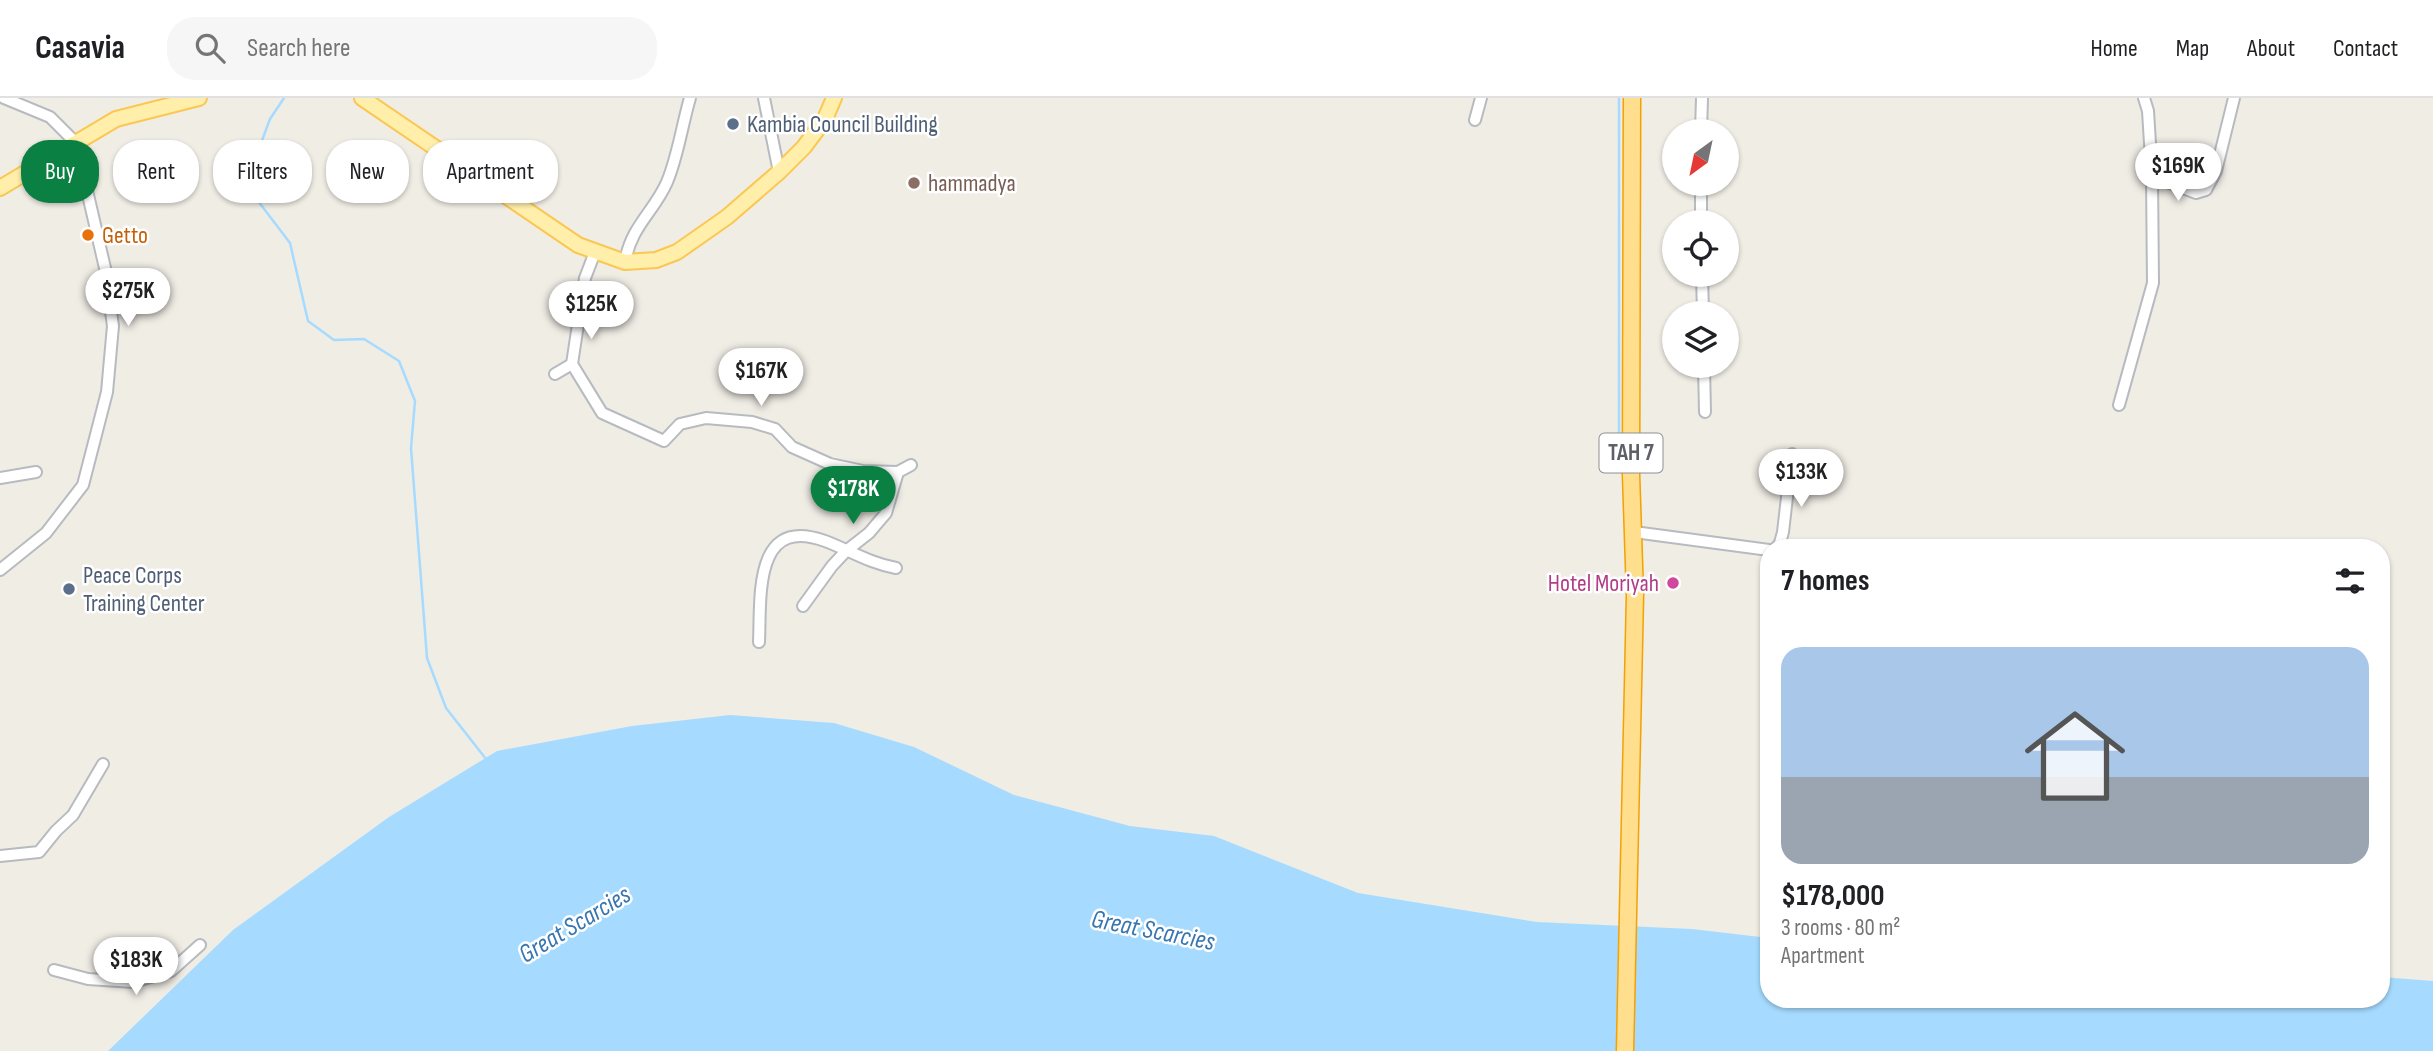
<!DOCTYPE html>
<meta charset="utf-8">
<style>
:root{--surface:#fff;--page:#f6f6f6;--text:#202124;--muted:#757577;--line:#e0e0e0;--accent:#0b8043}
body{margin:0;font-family:"Sofia Sans Condensed",sans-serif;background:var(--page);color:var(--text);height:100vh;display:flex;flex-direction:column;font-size:26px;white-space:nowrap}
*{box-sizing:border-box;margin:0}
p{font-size:23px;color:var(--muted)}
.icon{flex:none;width:38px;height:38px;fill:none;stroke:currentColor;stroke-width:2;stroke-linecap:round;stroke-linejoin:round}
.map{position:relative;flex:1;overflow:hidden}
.sheet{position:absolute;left:1760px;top:441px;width:630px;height:469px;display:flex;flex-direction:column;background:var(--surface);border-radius:28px;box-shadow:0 2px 5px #0004}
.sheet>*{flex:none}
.guide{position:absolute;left:21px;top:42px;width:665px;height:63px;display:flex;gap:14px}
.needle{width:46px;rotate:213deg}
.tools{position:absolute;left:1662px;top:21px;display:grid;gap:14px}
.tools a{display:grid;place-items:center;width:77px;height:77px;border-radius:50%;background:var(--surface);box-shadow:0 2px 5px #0004;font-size:35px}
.price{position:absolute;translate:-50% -60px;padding:0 16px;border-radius:24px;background:#fff;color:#222;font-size:23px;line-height:46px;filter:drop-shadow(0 2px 4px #0008)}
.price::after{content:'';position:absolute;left:50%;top:42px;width:21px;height:16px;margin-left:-10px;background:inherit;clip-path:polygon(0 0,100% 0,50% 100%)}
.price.active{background:var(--accent);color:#fff}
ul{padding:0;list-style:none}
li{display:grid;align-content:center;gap:14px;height:371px;padding:0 21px}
li span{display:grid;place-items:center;height:217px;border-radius:21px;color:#555}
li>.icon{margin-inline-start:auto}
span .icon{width:126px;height:126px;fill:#fffc;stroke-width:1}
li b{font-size:30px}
h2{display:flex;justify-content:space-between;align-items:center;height:84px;padding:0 21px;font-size:30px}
.pill{padding:0 24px;border-radius:28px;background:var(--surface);box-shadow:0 2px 5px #0004;font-size:24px;line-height:63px}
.pill.active{background:var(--accent);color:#fff}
header{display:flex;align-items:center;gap:42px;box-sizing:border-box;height:98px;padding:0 35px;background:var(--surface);border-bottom:2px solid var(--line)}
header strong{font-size:33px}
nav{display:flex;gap:38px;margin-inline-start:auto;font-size:24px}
.search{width:490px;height:63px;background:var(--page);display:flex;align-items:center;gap:18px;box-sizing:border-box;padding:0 24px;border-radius:28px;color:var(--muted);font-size:26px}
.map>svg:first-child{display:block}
</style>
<header>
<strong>Casavia</strong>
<div class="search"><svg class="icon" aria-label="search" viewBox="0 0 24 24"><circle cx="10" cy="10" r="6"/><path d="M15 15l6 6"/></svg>Search here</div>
<nav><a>Home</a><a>Map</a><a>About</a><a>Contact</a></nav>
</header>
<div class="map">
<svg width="2433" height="953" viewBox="0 0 2433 953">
<rect width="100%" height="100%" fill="#f0ede5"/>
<polygon fill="#a6dbff" points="730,617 834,625 914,649 1014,697 1130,728 1214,738 1358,795 1537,824 1692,831 1769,840 1769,901 2382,901 2382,879 2433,883 2433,953 108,953 233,832 389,719 497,653 632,628"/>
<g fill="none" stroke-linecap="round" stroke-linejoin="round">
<g stroke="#a6dbff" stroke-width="2.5">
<polyline points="284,0 270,21 254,64 255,99 290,145 308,223 334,242 364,241 399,263 415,303 411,350 427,560 446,610 486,661"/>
<polyline points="1619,0 1619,356"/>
</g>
<defs>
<g id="minor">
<polyline points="764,0 779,74"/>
<polyline points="1475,22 1481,0"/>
<polyline points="1701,33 1702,0"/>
<polyline points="2152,78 2196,95 2206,92 2216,73 2234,0"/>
<polyline points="1701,124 1701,86"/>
<polyline points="595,154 585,180 572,266 602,315 664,343 680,326 706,320 752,324 775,331 792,349 830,366 863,373 898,374"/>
<path d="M625,164c6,-36 29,-50 42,-80 11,-26 15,-57 23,-84"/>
<polyline points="1702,177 1703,215"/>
<polyline points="1704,268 1705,314"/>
<polyline points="555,276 572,266"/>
<polyline points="2119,307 2153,185 2152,78 2148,13 2144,0"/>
<polyline points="0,380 36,374"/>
<polyline points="1634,434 1769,452"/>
<polyline points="1776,450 1780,445 1783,434 1792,356"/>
<polyline points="0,472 46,435 83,387 107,294 113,228 105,170 76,45 50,19 4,0"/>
<polyline points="803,508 832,468 846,453 869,435 886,415 898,374 911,367"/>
<path d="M759,544c2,-45 -6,-127 66,-101 24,9 44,22 71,27"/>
<polyline points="0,758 39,754 56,733 73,717 103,666"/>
<polyline points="54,872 88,881 133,884 171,873 200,847"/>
</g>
<g id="major">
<polyline points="362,0 578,147 625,164 656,162 677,154 727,119 779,74 804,49 825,21 834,0"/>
<polyline points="0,90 116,21 199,0"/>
</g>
<polyline id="highway" points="1625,953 1635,497 1631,376 1632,0"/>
</defs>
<use href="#minor" stroke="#b7bbc0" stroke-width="14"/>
<use href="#major" stroke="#fbc753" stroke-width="18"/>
<use href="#highway" stroke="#f5a100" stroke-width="19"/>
<use href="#minor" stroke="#fff" stroke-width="10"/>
<use href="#major" stroke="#ffefab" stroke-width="14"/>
<use href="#highway" stroke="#ffde8d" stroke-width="16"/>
</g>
<g fill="#5c6f8a" stroke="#fff" stroke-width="2.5">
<circle cx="733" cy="26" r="7"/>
<circle cx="69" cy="491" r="7"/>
</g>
<circle fill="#8d6e63" stroke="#fff" stroke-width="2.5" cx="914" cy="85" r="7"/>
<circle fill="#e8710a" stroke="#fff" stroke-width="2.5" cx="88" cy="137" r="7"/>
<circle fill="#d1479c" stroke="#fff" stroke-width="2.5" cx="1673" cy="485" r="7"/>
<g text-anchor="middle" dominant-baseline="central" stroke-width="5" stroke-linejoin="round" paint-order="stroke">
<rect fill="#fff" stroke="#8e9094" stroke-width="2" x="1599.5" y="335.5" width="63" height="39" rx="5"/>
<g font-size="23" font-weight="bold" fill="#5d6166">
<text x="1631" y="355">TAH 7</text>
</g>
<g font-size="24" fill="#4e5e75" stroke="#fff" text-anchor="start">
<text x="747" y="26">Kambia Council Building</text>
<text x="83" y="477">Peace Corps<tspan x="83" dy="28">Training Center</tspan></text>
</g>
<g font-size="24" fill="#785e54" stroke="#fff" text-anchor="start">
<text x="928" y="85">hammadya</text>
</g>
<g font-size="24" fill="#c56008" stroke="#fff" text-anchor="start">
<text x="102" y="137">Getto</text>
</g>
<g font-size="24" fill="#b23c85" stroke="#fff" text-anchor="end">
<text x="1659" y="485">Hotel Moriyah</text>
</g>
<g font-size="26" font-style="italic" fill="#3876b0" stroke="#fff">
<text transform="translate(575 827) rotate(-31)">Great Scarcies</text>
<text transform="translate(1153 833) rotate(11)">Great Scarcies</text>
</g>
</g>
</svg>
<div class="tools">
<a><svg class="needle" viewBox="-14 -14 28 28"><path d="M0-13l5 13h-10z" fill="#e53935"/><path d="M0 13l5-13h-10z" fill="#757577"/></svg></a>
<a><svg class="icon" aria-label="locate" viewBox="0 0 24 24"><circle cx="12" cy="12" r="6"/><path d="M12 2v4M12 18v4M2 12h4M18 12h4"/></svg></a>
<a><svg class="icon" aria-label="layers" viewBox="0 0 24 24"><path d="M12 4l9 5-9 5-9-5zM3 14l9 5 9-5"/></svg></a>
</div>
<b class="price" style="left:2178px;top:105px">$169K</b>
<b class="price" style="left:128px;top:230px">$275K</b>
<b class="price" style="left:591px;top:243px">$125K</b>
<b class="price" style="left:761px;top:310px">$167K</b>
<b class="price" style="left:1801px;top:411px">$133K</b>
<b class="price active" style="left:853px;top:428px">$178K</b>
<b class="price" style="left:136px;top:899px">$183K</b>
<div class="guide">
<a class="pill active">Buy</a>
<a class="pill">Rent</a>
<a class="pill">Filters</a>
<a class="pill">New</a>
<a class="pill">Apartment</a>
</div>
<section class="sheet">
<h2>7 homes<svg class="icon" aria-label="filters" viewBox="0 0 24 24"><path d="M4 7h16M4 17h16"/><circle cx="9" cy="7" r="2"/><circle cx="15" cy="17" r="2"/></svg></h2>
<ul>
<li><span style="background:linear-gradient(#a9c7e8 60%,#9aa5b1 0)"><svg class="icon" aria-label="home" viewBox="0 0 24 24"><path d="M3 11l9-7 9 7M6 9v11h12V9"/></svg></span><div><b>$178,000</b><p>3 rooms · 80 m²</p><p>Apartment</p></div></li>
</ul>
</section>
</div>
